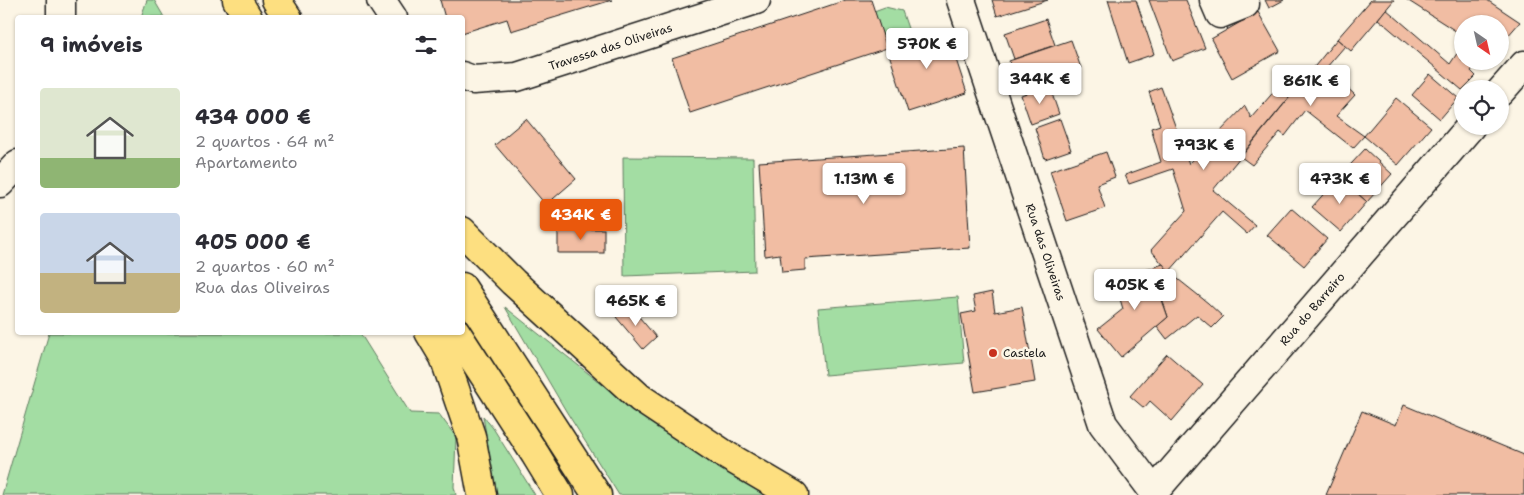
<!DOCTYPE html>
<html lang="pt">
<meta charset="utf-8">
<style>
:root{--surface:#fff;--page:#f2f2f3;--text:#2b2b33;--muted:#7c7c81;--accent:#ea580c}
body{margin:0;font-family:"Shantell Sans",sans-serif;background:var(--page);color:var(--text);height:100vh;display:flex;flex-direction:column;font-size:19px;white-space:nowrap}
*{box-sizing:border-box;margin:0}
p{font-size:16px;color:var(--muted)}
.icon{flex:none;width:28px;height:28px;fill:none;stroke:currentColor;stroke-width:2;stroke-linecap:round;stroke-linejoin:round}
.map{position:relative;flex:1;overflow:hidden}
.side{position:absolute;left:15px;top:15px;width:450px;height:320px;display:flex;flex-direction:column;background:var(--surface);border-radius:5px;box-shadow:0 1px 4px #0004}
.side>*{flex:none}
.needle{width:32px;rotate:146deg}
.fabs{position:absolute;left:1454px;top:15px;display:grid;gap:10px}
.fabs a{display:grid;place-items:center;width:55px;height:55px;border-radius:50%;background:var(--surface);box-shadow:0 1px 4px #0004;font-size:25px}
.price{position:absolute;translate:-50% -42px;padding:0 11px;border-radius:5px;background:#fff;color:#222;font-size:16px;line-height:32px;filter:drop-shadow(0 1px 2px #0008)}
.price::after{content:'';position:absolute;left:50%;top:30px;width:15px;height:11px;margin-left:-8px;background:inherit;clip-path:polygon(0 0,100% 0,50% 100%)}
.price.active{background:var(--accent);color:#fff}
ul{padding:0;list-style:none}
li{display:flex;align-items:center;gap:15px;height:125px;padding:0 25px}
li span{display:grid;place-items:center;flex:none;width:140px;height:100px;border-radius:5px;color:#555}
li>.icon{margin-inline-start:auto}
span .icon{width:60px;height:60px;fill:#fffc;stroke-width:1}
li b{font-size:21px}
h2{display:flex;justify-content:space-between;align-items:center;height:60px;padding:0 25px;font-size:21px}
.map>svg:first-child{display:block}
</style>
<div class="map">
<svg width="1524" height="495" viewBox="0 0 1524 495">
<rect width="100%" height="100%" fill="#fcf5e5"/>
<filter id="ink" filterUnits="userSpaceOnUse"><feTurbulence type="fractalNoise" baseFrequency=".02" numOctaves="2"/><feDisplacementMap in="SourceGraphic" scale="10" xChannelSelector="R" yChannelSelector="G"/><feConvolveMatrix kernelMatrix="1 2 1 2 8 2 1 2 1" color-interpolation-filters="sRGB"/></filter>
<g filter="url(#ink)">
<g fill="#a3dda3" stroke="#607c60">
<polygon points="147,0 154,0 164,17 141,17"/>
<polygon points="885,7 902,11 912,40 887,48 874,11"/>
<polygon points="623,157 753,158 755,271 624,276"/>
<polygon points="958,297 964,363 825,375 818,308"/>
<polygon points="505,307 628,405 773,495 619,495 566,411"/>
<polygon points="49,333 360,333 410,413 439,414 456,437 454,487 456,495 2,495"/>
<polygon points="483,416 493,428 535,495 496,495"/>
</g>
<g fill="#f1bda3" stroke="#1c1c1c">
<polygon points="440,0 612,0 511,31 507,19 462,33 462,18 445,18"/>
<polygon points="846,0 871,0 887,48 690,113 672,58"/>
<polygon points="992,0 1048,0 997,16"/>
<polygon points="1108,0 1136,0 1154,54 1128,63"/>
<polygon points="1149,0 1186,0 1205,48 1172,61"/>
<polygon points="1265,0 1284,0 1269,8"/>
<polygon points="1371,0 1394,0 1351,51 1337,39"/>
<polygon points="1407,0 1487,0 1520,22 1500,45 1500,24 1462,24 1462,35"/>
<polygon points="1386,9 1450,64 1462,46 1462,61 1479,61 1471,71 1476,76 1462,90 1378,19"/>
<polygon points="1258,12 1280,51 1232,78 1211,39"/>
<polygon points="1046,19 1055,45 1014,59 1005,33"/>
<polygon points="946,29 967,93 908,112 887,48"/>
<polygon points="1337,39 1345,46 1326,68 1355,95 1336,116 1364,136 1353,148 1305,110 1285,136 1280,132 1252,165 1241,157"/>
<polygon points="1071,40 1081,68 1019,90 1009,61"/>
<polygon points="1290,73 1297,88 1213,190 1255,225 1247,234 1222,212 1169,272 1151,250 1186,211 1173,169 1129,184 1125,175 1161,162 1151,128 1160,125 1149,92 1161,87 1189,164 1245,106 1251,118"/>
<polygon points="1430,74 1458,98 1440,119 1412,95"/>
<polygon points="1049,85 1059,114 1031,124 1021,95"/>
<polygon points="1396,98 1431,127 1398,165 1364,136"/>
<polygon points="526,119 576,179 546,205 495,145"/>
<polygon points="1060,119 1071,150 1045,159 1035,128"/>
<polygon points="964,148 970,248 805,259 805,270 782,272 780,254 765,256 759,162"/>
<polygon points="1365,149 1392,174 1367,202 1339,177"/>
<polygon points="1106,152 1115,177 1097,184 1105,208 1067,221 1050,171"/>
<polygon points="1339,177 1367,202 1341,232 1312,207"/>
<polygon points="1291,208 1327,239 1304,266 1267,235"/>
<rect x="558" y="229" width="46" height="24"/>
<polygon points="1163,264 1169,272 1208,303 1223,317 1212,328 1197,315 1167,339 1157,326 1168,317 1151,268"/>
<polygon points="1151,268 1168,317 1121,357 1098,329 1123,309 1114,279"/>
<polygon points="992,292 995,312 1022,307 1035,382 975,392 961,314 976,311 973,296"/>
<polygon points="629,305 656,337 643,349 616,317"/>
<polygon points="1167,354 1203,385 1172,421 1150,401 1144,408 1130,396"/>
<polygon points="1404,405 1524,455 1524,495 1326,495 1362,411 1396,425"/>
</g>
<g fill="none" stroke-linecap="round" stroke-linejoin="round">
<defs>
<g id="minor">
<polyline points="61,0 61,18"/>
<polyline points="381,0 393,18"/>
<path id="s1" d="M961,0l142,424 51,68 317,-366"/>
<polyline points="1214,0 1220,14 1245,4 1244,0"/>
<path id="s2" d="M462,76l11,4 44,-3 239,-77"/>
<polyline points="1500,92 1524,65"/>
<polyline points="0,183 18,164"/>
</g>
<g id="highway">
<polyline points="237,0 248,18"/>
<polyline points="276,0 288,18"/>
<polyline points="462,231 513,282 640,398 724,454 794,495"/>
<polyline points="462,287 597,495"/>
<polyline points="429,332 444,357 471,436 482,495"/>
<polyline points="456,332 535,454 560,495"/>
</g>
</defs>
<use href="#minor" stroke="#1c1c1c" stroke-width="31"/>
<use href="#highway" stroke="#1c1c1c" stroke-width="31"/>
<use href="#minor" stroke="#fcf5e5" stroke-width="28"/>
<use href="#highway" stroke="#fddf80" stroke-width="28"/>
</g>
</g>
<circle fill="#c8321e" stroke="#fcf5e5" stroke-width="2" cx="993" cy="353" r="5"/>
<g text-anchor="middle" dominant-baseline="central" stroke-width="5" stroke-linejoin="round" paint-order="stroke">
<g font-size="12" fill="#1c1c1c" stroke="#fcf5e5">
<text stroke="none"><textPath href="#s2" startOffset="154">Travessa das Oliveiras</textPath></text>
<text stroke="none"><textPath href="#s1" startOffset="266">Rua das Oliveiras</textPath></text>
<text stroke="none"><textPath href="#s1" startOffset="774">Rua do Barreiro</textPath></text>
</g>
<g font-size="12" fill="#1c1c1c" stroke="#fcf5e5" text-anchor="start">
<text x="1003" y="353">Castela</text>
</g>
</g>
</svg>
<div class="fabs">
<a><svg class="needle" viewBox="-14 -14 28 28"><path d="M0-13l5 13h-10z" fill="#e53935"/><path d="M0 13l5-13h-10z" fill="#7c7c81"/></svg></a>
<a><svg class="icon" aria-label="locate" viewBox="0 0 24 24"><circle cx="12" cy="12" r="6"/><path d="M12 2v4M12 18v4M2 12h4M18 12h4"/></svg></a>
</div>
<b class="price" style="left:927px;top:70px">570K €</b>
<b class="price" style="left:1040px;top:105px">344K €</b>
<b class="price" style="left:1311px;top:107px">861K €</b>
<b class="price" style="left:1204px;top:171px">793K €</b>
<b class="price" style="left:864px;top:205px">1.13M €</b>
<b class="price" style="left:1340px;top:205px">473K €</b>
<b class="price active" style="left:581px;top:241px">434K €</b>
<b class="price" style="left:1135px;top:311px">405K €</b>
<b class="price" style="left:636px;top:327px">465K €</b>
<section class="side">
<h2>9 imóveis<svg class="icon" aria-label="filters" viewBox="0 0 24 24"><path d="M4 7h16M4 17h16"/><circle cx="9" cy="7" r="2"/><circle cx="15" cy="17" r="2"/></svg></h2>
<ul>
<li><span style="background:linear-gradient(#dfe7d0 70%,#8fb573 0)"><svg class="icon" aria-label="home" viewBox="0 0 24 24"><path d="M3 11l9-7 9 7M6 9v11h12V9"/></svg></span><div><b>434 000 €</b><p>2 quartos · 64 m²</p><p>Apartamento</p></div></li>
<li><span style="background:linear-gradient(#c9d6e8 60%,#c2b280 0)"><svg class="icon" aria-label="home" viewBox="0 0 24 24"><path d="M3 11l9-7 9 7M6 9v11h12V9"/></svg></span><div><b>405 000 €</b><p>2 quartos · 60 m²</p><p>Rua das Oliveiras</p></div></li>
</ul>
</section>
</div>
